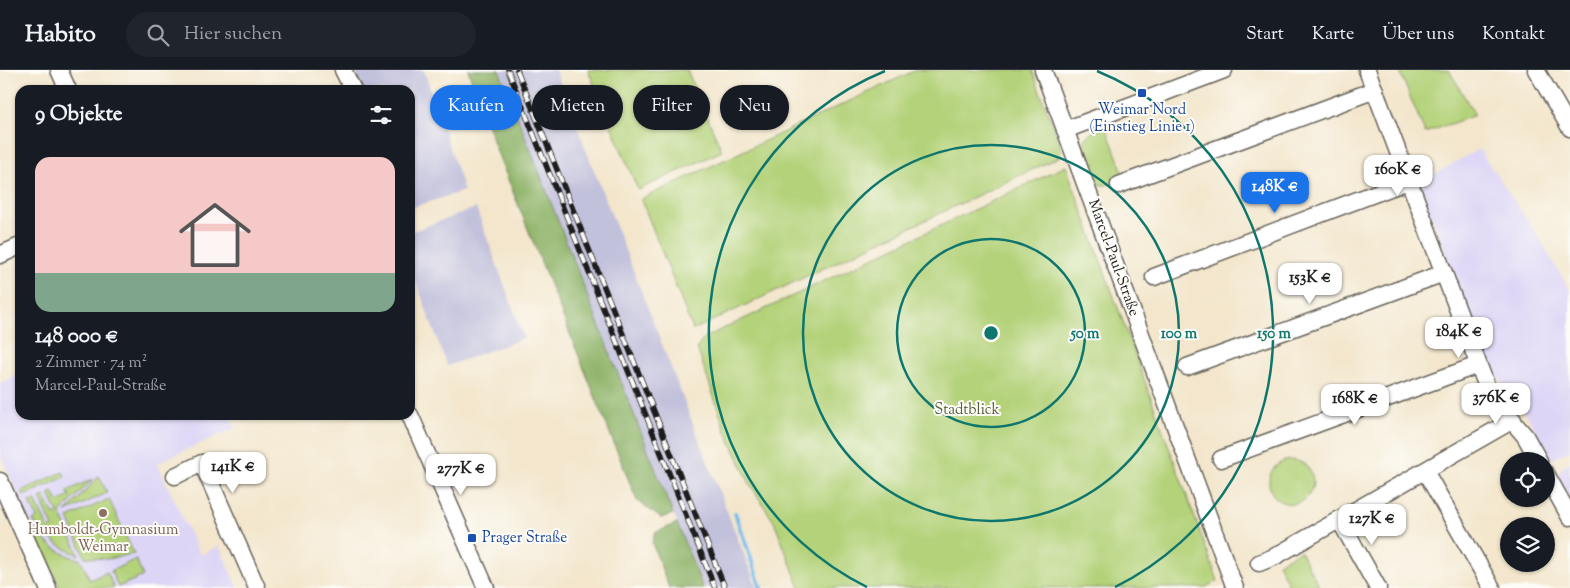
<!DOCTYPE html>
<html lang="de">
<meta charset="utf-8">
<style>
:root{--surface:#171b24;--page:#20242c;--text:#f1f3f6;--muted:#9ea1a6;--line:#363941;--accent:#1a73e8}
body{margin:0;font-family:"Sorts Mill Goudy",serif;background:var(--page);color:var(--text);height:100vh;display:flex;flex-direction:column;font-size:19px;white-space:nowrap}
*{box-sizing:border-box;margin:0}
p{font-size:16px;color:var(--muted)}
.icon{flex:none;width:28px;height:28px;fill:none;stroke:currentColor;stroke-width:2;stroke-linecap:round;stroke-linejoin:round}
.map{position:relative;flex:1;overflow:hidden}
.details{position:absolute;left:15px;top:15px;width:400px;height:335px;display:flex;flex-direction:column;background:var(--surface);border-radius:15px;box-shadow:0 1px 4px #0004}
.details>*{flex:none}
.banner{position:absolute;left:430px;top:15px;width:475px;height:45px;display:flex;gap:10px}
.tools{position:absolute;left:1500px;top:382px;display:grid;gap:10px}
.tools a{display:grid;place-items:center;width:55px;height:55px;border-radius:50%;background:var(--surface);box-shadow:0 1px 4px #0004;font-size:25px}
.price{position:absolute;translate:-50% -42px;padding:0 11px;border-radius:10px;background:#fff;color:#222;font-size:16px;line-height:32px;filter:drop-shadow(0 1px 2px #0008)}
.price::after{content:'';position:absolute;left:50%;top:30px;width:15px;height:11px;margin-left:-8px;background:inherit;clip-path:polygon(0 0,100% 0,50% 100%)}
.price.selected{background:var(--accent);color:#fff}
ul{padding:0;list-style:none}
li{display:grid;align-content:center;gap:10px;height:265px;padding:0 20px}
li+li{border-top:1px solid var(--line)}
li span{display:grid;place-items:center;height:155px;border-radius:15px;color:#555}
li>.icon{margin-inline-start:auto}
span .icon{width:90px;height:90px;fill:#fffc;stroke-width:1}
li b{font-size:21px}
h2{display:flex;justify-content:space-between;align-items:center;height:60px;padding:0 20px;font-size:21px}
.pill{padding:0 18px;border-radius:22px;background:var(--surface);box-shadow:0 1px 4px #0004;font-size:18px;line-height:45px}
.pill.selected{background:var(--accent);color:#fff}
header{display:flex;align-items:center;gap:30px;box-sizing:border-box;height:70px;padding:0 25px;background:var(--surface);border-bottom:1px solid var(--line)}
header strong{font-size:24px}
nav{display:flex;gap:28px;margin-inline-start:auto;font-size:18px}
.search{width:350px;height:45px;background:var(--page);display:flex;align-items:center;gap:12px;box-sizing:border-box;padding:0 18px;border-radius:28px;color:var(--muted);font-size:19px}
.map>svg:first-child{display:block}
</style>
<header>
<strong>Habito</strong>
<div class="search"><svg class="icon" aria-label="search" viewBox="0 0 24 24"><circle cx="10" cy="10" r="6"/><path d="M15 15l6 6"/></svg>Hier suchen</div>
<nav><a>Start</a><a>Karte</a><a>Über uns</a><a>Kontakt</a></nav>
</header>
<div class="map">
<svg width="1570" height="518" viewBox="0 0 1570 518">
<rect width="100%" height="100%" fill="#fdfcf7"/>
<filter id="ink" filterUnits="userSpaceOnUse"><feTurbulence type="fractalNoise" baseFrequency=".02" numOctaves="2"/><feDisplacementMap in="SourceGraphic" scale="10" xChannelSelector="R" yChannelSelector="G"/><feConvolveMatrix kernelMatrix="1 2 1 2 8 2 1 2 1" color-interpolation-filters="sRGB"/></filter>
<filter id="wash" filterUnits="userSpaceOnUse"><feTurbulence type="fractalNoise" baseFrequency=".0096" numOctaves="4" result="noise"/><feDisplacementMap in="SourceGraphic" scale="20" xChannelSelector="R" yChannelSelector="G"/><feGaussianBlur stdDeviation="1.12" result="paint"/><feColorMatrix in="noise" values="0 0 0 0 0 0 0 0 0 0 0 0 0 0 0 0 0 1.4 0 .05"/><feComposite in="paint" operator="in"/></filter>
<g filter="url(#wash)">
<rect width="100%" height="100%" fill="#f3e6cc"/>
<g fill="#ddd5f6">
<polygon points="1479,79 1540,169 1570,221 1570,380 1551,390 1526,344 1504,314 1490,300 1477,274 1454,206 1419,113"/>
<polygon points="20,304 20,345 229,345 235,358 157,393 200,485 219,476 238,518 61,518 0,385 0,313"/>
<polygon points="1570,392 1570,429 1557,406 1563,396"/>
</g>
<g fill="#c2c1dc">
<polygon points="355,0 424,0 464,121 410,138 410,20 361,20"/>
<polygon points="499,0 555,0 757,518 704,518 647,378"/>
<polygon points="476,138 524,268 447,296 410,195 410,162"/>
</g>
<g fill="#b4d279" stroke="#68774a">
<polygon points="588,0 687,0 722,81 638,120"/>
<polygon points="916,0 1032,0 1062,80 1059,87 693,260 641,129"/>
<polygon points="1399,0 1449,0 1475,45 1425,63"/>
<path d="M1106,57l19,51c-7,2 -16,8 -23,7 -10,0 -16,-26 -19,-35 -1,-14 11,-20 23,-23z"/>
<polygon points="1066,96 1218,511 1204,518 800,518 774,452 750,414 726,362 697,278 704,268"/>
<circle cx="1291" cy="412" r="22"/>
<polygon points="63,402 65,407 24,426 22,421"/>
<polygon points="99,406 107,423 66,442"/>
<path d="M93,409l-33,34 19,42c-20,-8 -32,-17 -46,-34l4,-3 -7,-16 5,-2 14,29 4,-2 -13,-29 4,-2 10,19 4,-2 -9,-19 4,-2 5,10 12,-6 -3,-5z"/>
<polygon points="109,429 134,484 107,489 85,487 68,448"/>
<path d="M32,457c14,17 28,27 49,33l9,20 17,-8 7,16h-54z"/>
<polygon points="1300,481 1320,518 1290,518 1278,493"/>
<polygon points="136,489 143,506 118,517 111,501"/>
</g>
<g fill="#8fb469" stroke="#566842">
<polygon points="468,0 499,0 673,444 661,448 637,431 497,82"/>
<polygon points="677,453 703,518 669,518 652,473 655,463"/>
</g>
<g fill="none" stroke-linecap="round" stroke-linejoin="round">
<polyline stroke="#75bded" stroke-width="4" points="735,443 761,518"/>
</g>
</g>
<g filter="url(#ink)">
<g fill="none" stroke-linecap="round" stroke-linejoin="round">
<defs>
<g id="minor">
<polyline points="59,0 68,20"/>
<polyline points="343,0 353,20"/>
<polyline points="1043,0 1235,518"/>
<polyline points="1367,0 1490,325 1525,366 1539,391"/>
<polyline points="1536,0 1570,58"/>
<polyline points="1065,60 1224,0"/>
<polyline points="1119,115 1375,20"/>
<polyline points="0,185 20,176"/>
<polyline points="1154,207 1408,111"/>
<polyline points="1187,297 1444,203"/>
<polyline points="410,345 486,518"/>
<polyline points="1221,389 1478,295"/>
<polyline points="1425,401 1492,518"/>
<polyline points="1546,404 1570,447"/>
<polyline points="175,406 202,393 257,518"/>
<polyline points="0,411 48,518"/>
<polyline points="1339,449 1378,518"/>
<polyline points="1259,493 1274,487 1513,350"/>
</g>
</defs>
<use href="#minor" stroke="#67635a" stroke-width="19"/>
<use href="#minor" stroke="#fff" stroke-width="16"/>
<defs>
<g id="rail">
<polyline points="508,0 715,518"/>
<polyline points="517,0 725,518"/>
</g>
</defs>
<use href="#rail" stroke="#1c1c1c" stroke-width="5.5"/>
<use href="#rail" stroke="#fdfcf7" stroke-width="4" stroke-dasharray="11" stroke-linecap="butt"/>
</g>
</g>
<g fill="none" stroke="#0f766e" stroke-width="2.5">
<circle cx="991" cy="263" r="94"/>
<circle cx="991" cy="263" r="188"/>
<path d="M867 517A283 283 0 0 1 885 1M1097 1A283 283 0 0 1 1115 517"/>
</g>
<g fill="#1a4fb4" stroke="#fdfcf7" stroke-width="2">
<rect x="1137" y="18" width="10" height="10" rx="2.5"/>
<rect x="467" y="463" width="10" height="10" rx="2.5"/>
</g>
<circle fill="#8d6e63" stroke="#fdfcf7" stroke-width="2" cx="103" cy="443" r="5"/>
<g text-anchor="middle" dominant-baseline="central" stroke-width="4" stroke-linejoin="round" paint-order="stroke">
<g font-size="15" fill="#164399" stroke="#fdfcf7">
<text x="1142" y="40">Weimar Nord<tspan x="1142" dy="17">(Einstieg Linie 1)</tspan></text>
<text x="482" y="468" text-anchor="start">Prager Straße</text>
</g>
<g font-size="15" fill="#1c1c1c" stroke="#fdfcf7">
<text transform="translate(1113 188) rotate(70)">Marcel-Paul-Straße</text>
</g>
<g font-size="15" fill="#515c3d" stroke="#fdfcf7">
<text x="967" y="340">Stadtblick</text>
</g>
<g font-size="15" fill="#785e54" stroke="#fdfcf7">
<text x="103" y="460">Humboldt-Gymnasium<tspan x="103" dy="17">Weimar</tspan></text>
</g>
</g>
<circle cx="991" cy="263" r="8" fill="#0f766e" stroke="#fdfcf7" stroke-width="2.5"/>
<g font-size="15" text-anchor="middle" font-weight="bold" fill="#0f766e" stroke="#fdfcf7" stroke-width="4" stroke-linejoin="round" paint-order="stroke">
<text x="1085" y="268">50 m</text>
<text x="1179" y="268">100 m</text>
<text x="1274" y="268">150 m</text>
</g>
</svg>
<div class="tools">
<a><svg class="icon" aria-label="locate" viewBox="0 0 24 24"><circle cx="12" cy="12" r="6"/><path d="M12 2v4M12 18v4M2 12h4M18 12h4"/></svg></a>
<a><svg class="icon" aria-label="layers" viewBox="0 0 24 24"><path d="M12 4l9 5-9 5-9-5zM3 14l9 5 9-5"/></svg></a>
</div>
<b class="price" style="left:1398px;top:127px">160K €</b>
<b class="price selected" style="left:1275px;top:144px">148K €</b>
<b class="price" style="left:1310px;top:235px">153K €</b>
<b class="price" style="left:1459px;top:289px">184K €</b>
<b class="price" style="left:1496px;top:355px">376K €</b>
<b class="price" style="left:1355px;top:356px">168K €</b>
<b class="price" style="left:233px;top:424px">141K €</b>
<b class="price" style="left:461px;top:426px">277K €</b>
<b class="price" style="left:1372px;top:476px">127K €</b>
<div class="banner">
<a class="pill selected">Kaufen</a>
<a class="pill">Mieten</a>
<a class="pill">Filter</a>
<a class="pill">Neu</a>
</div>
<section class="details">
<h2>9 Objekte<svg class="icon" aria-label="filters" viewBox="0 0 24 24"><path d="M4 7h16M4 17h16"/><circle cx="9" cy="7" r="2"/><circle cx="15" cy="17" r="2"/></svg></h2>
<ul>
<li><span style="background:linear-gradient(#f6c9c9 75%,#7fa58c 0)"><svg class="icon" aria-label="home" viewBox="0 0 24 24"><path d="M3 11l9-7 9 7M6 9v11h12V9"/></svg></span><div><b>148 000 €</b><p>2 Zimmer · 74 m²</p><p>Marcel-Paul-Straße</p></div></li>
</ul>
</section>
</div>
